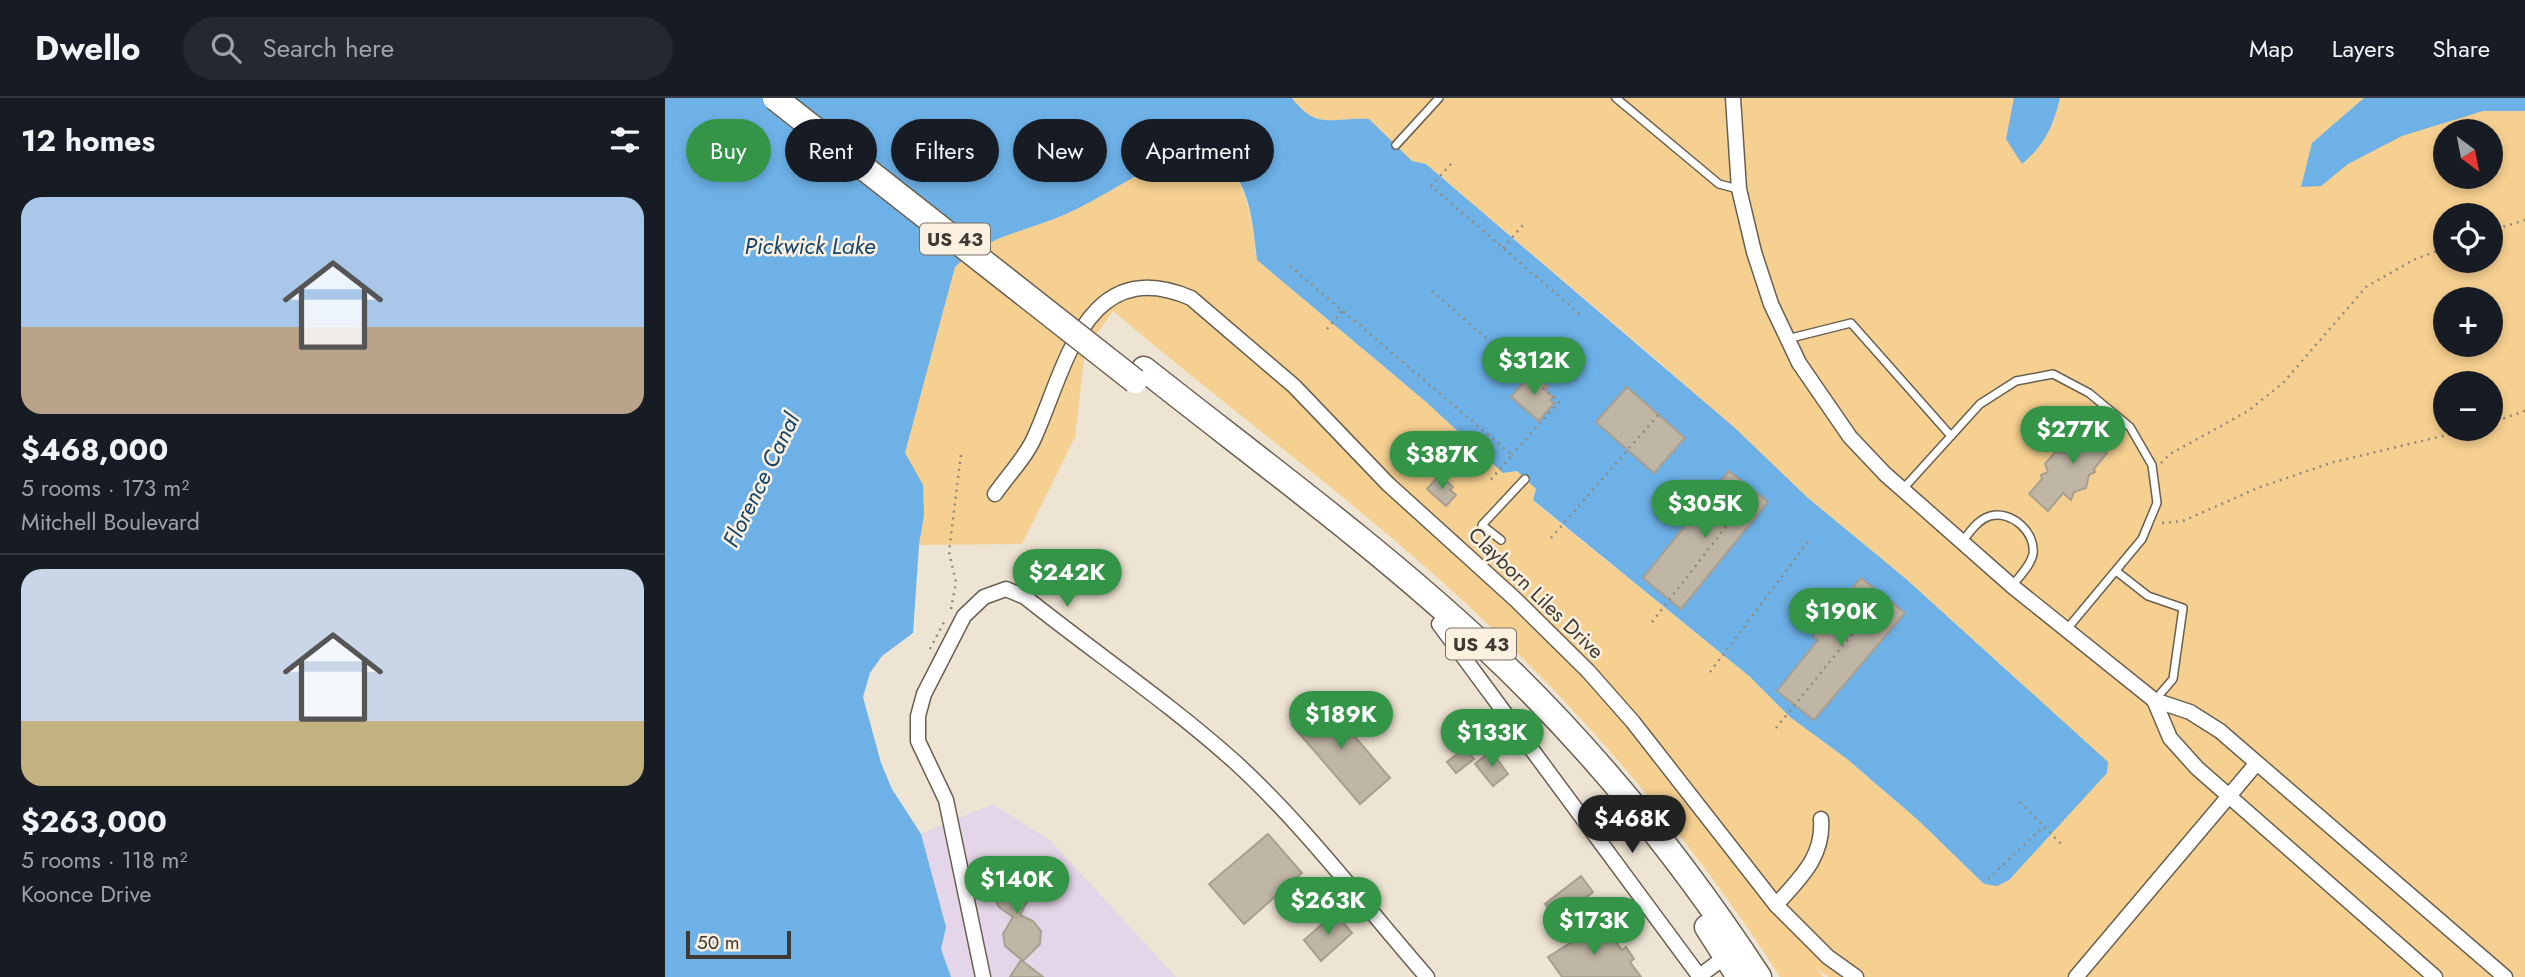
<!DOCTYPE html>
<meta charset="utf-8">
<style>
:root{--surface:#171b24;--page:#242831;--text:#f1f3f6;--muted:#9ea1a6;--line:#363941;--accent:#349448}
body{margin:0;font-family:Jost,sans-serif;background:var(--page);color:var(--text);height:100vh;display:flex;flex-direction:column;font-size:26px;white-space:nowrap}
*{box-sizing:border-box;margin:0}
p{font-size:23px;color:var(--muted)}
.icon{flex:none;width:38px;height:38px;fill:none;stroke:currentColor;stroke-width:2;stroke-linecap:round;stroke-linejoin:round}
.map{position:relative;flex:1;overflow:hidden}
.drawer{display:flex;flex-direction:column;background:var(--surface);width:665px}
.drawer>*{flex:none}
.hud{position:absolute;left:21px;top:21px;width:665px;height:63px;display:flex;gap:14px}
.needle{width:46px;rotate:148deg}
.fabs{position:absolute;left:1768px;top:21px;display:grid;gap:14px}
.fabs a{display:grid;place-items:center;width:70px;height:70px;border-radius:50%;background:var(--surface);box-shadow:0 4px 10px #0003;font-size:35px}
.scale{position:absolute;left:21px;bottom:18px;width:105px;box-sizing:border-box;padding-left:7px;border:4px solid #3e3a33;border-top:0;font-size:19px;line-height:24px;white-space:nowrap;color:#3e3a33;-webkit-text-stroke:5px #fcf1e0;paint-order:stroke}
.price{position:absolute;translate:-50% -60px;padding:0 16px;border-radius:24px;background:var(--accent);color:#fff;font-size:23px;line-height:46px;filter:drop-shadow(0 2px 4px #0008)}
.price::after{content:'';position:absolute;left:50%;top:42px;width:21px;height:16px;margin-left:-10px;background:inherit;clip-path:polygon(0 0,100% 0,50% 100%)}
.price.current{background:#222;color:#fff}
ul{padding:0;list-style:none}
li{display:grid;align-content:center;gap:14px;height:371px;padding:0 21px}
li+li{border-top:2px solid var(--line)}
li span{display:grid;place-items:center;height:217px;border-radius:21px;color:#555}
li>.icon{margin-inline-start:auto}
span .icon{width:126px;height:126px;fill:#fffc;stroke-width:1}
li b{font-size:30px}
h2{display:flex;justify-content:space-between;align-items:center;height:84px;padding:0 21px;font-size:30px}
.pill{padding:0 24px;border-radius:32px;background:var(--surface);box-shadow:0 4px 10px #0003;font-size:24px;line-height:63px}
.pill.current{background:var(--accent);color:#fff}
header{display:flex;align-items:center;gap:42px;box-sizing:border-box;height:98px;padding:0 35px;background:var(--surface);border-bottom:2px solid var(--line)}
header strong{font-size:33px}
nav{display:flex;gap:38px;margin-inline-start:auto;font-size:24px}
.search{width:490px;height:63px;background:var(--page);display:flex;align-items:center;gap:18px;box-sizing:border-box;padding:0 24px;border-radius:38px;color:var(--muted);font-size:26px}
main{display:flex;flex:1;min-height:0}
.map>svg:first-child{display:block}
</style>
<header>
<strong>Dwello</strong>
<div class="search"><svg class="icon" aria-label="search" viewBox="0 0 24 24"><circle cx="10" cy="10" r="6"/><path d="M15 15l6 6"/></svg>Search here</div>
<nav><a>Map</a><a>Layers</a><a>Share</a></nav>
</header>
<main>
<section class="drawer">
<h2>12 homes<svg class="icon" aria-label="filters" viewBox="0 0 24 24"><path d="M4 7h16M4 17h16"/><circle cx="9" cy="7" r="2"/><circle cx="15" cy="17" r="2"/></svg></h2>
<ul>
<li><span style="background:linear-gradient(#a9c7e8 60%,#b9a48a 0)"><svg class="icon" aria-label="home" viewBox="0 0 24 24"><path d="M3 11l9-7 9 7M6 9v11h12V9"/></svg></span><div><b>$468,000</b><p>5 rooms · 173 m²</p><p>Mitchell Boulevard</p></div></li>
<li><span style="background:linear-gradient(#c9d6e8 70%,#c2b280 0)"><svg class="icon" aria-label="home" viewBox="0 0 24 24"><path d="M3 11l9-7 9 7M6 9v11h12V9"/></svg></span><div><b>$263,000</b><p>5 rooms · 118 m²</p><p>Koonce Drive</p></div></li>
</ul>
</section>
<div class="map">
<svg width="1860" height="879" viewBox="0 0 1860 879">
<rect width="100%" height="100%" fill="#eee4d3"/>
<polygon fill="#e5d5e8" points="328,706 386,743 511,879 286,879 276,851 281,829 256,736"/>
<path fill="#f6d090" fill-rule="evenodd" d="M627,0h1233v879h-696l-13,-9 8,9h-44c-79,-124 -176,-241 -282,-343 -120,-117 -258,-215 -385,-323l-28,39 -10,87 -53,107 -103,1 5,-30 -19,-62 50,-186c32,-32 71,-35 111,-53 47,-21 91,-57 142,-67 39,27 44,69 49,113l168,141 78,72 14,-2 19,18 -3,12 216,175 41,41 57,42 71,61 66,64 37,-201 -116,-105 -97,-80 -143,-131 -239,-203 -14,-3 -43,-42c-37,-2 -52,12 -77,-21zM1780,33h45v46h-45zM1780,117h45v46h-45zM1780,201h45v46h-45zM1780,285h45v46h-45z"/>
<g fill="#6db1e7">
<path d="M0,0h627c25,33 40,19 77,21l43,42 14,3 309,264 73,70 97,80 203,184 -1,11 -98,107 -12,6 -13,-2 -66,-64 -71,-61 -57,-42 -41,-41 -216,-176 3,-11 -19,-18 -14,2 -78,-72 -168,-141c-5,-45 -8,-86 -49,-113 -51,10 -95,46 -142,67 -40,18 -79,21 -111,53l-50,186 18,32 1,30 -5,30 -6,88 -31,23 -12,17 -7,24 18,66 11,26 29,45 25,93 -5,22 10,28h-286z"/>
<path d="M1349,0h46c-7,29 -15,46 -38,66l-16,-25z"/>
<polygon points="1699,0 1860,0 1860,13 1818,13 1737,38 1683,66 1656,88 1636,89 1647,45"/>
</g>
<g fill="#c0b6a6" stroke="#a99f90" stroke-width="2">
<polygon points="867,275 883,289 880,292 888,299 885,302 889,305 874,323 846,299"/>
<polygon points="962,289 1020,340 989,375 931,324"/>
<polygon points="1430,319 1449,335 1437,350 1442,355 1429,371 1430,374 1424,377 1421,390 1409,394 1406,402 1398,395 1383,413 1364,396 1377,381 1376,377 1383,374 1380,366 1390,354 1399,355 1401,348 1405,348"/>
<polygon points="1064,373 1103,404 1016,511 978,480"/>
<polygon points="772,380 777,384 779,381 788,389 785,392 791,397 781,408 762,391"/>
<polygon points="1196,480 1240,515 1149,622 1112,593 1153,542 1148,538"/>
<polygon points="658,601 725,680 695,706 627,627"/>
<polygon points="800,650 809,661 791,675 782,664"/>
<polygon points="826,653 843,676 828,688 810,666"/>
<polygon points="603,736 637,775 579,826 544,786"/>
<polygon points="346,776 363,784 366,796 355,817 368,823 376,833 375,846 358,863 340,848 338,836 348,819 334,809 328,798 334,781"/>
<polygon points="916,778 928,794 893,822 880,806"/>
<polygon points="670,815 687,835 656,863 639,842"/>
<polygon points="937,825 957,852 961,849 969,861 965,864 976,879 897,879 883,859"/>
<polygon points="356,862 378,879 345,879"/>
</g>
<g fill="none" stroke-linecap="round" stroke-linejoin="round">
<defs>
<g id="service">
<polyline points="951,0 1054,86 1073,91"/>
<polyline points="731,47 774,0"/>
<polyline points="1122,241 1186,225 1286,338"/>
<polyline points="1237,392 1315,306 1351,283 1388,276 1424,295 1465,329 1487,367 1492,405 1477,441 1402,531"/>
<polyline points="836,442 817,427 860,381"/>
<path d="M1297,444c8,-10 15,-22 28,-26 21,-6 46,16 43,38 -2,11 -14,23 -21,32"/>
<polyline points="1451,473 1483,498 1518,510 1508,581 1490,602"/>
</g>
<g id="minor">
<polyline points="1068,0 1074,91 1089,154 1106,206 1134,265 1185,339 1220,376 1347,488 1489,602 1525,614 1555,633 1840,879"/>
<path d="M330,396c13,-19 32,-38 40,-58 31,-69 51,-183 156,-138l103,88 94,98 127,115 73,72 45,51 143,183 52,52 28,20"/>
<polyline points="774,526 1035,879"/>
<polyline points="1489,602 1505,640 1532,670 1770,879"/>
<path d="M1111,807c24,-27 48,-48 45,-86"/>
<path d="M318,879l-37,-177 -28,-59v-25l6,-22 40,-78 20,-19 22,-8 19,8c70,56 143,105 210,165 70,64 129,143 192,215"/>
<polyline points="1033,879 1060,859"/>
<polyline points="1411,879 1591,666"/>
</g>
<g id="trunk">
<path d="M479,271c115,91 234,178 341,278 105,98 196,211 274,330"/>
<polyline points="1042,829 1074,879"/>
</g>
</defs>
<use href="#service" stroke="#696051" stroke-width="10"/>
<use href="#minor" stroke="#696051" stroke-width="17"/>
<use href="#trunk" stroke="#696051" stroke-width="27"/>
<g stroke="#918a7e" stroke-width="2.5" stroke-dasharray="2 5" stroke-linecap="butt">
<polyline points="786,66 766,88 917,218"/>
<polyline points="1825,133 1860,122"/>
<polyline points="838,150 858,127"/>
<polyline points="625,168 847,357 823,385"/>
<polyline points="767,193 894,304 847,357"/>
<polyline points="662,231 677,213"/>
<polyline points="1825,325 1860,313"/>
<polyline points="1496,365 1505,356 1583,313 1618,285 1701,189 1748,162 1780,150"/>
<polyline points="1497,425 1518,423 1595,389 1669,364 1807,331"/>
<polyline points="886,440 994,316"/>
<polyline points="286,511 291,484 284,454 296,356"/>
<polyline points="987,524 1087,395"/>
<polyline points="265,551 281,520"/>
<polyline points="1045,574 1145,441"/>
<polyline points="1111,630 1218,498"/>
<polyline points="1355,704 1398,748"/>
<polyline points="1323,781 1379,728"/>
</g>
<use href="#service" stroke="#fff" stroke-width="7"/>
<use href="#minor" stroke="#fff" stroke-width="14"/>
<use href="#trunk" stroke="#fff" stroke-width="24"/>
<defs>
<polyline id="trunk-bridge" points="110,0 470,283"/>
</defs>
<use href="#trunk-bridge" stroke="#696051" stroke-width="27" stroke-linecap="butt"/>
<use href="#trunk-bridge" stroke="#fff" stroke-width="24"/>
</g>
<g text-anchor="middle" dominant-baseline="central" stroke-width="5" stroke-linejoin="round" paint-order="stroke">
<g fill="#fcf1e0" stroke="#777167" stroke-width="2">
<rect x="255" y="125.5" width="70" height="31" rx="5"/>
<rect x="781" y="530.5" width="70" height="31" rx="5"/>
</g>
<g font-size="19" font-weight="bold" fill="#3e3a33">
<text x="290" y="141">US 43</text>
<text x="816" y="546">US 43</text>
</g>
<g font-size="21" fill="#3e3a33" stroke="#fcf1e0">
<text transform="translate(871 495) rotate(44)">Clayborn Liles Drive</text>
</g>
<g font-size="23" font-style="italic" fill="#13466a" stroke="#fcf1e0">
<text x="145" y="148">Pickwick Lake</text>
<text transform="translate(96 382) rotate(-64)">Florence Canal</text>
</g>
</g>
</svg>
<div class="fabs">
<a><svg class="needle" viewBox="-14 -14 28 28"><path d="M0-13l5 13h-10z" fill="#e53935"/><path d="M0 13l5-13h-10z" fill="#9ea1a6"/></svg></a>
<a><svg class="icon" aria-label="locate" viewBox="0 0 24 24"><circle cx="12" cy="12" r="6"/><path d="M12 2v4M12 18v4M2 12h4M18 12h4"/></svg></a>
<a>+</a>
<a>−</a>
</div>
<div class="scale">50 m</div>
<b class="price" style="left:869px;top:299px">$312K</b>
<b class="price" style="left:1408px;top:368px">$277K</b>
<b class="price" style="left:777px;top:393px">$387K</b>
<b class="price" style="left:1040px;top:442px">$305K</b>
<b class="price" style="left:402px;top:511px">$242K</b>
<b class="price" style="left:1176px;top:550px">$190K</b>
<b class="price" style="left:676px;top:653px">$189K</b>
<b class="price" style="left:827px;top:671px">$133K</b>
<b class="price current" style="left:967px;top:757px">$468K</b>
<b class="price" style="left:352px;top:818px">$140K</b>
<b class="price" style="left:663px;top:839px">$263K</b>
<b class="price" style="left:929px;top:859px">$173K</b>
<div class="hud">
<a class="pill current">Buy</a>
<a class="pill">Rent</a>
<a class="pill">Filters</a>
<a class="pill">New</a>
<a class="pill">Apartment</a>
</div>
</div>
</main>
